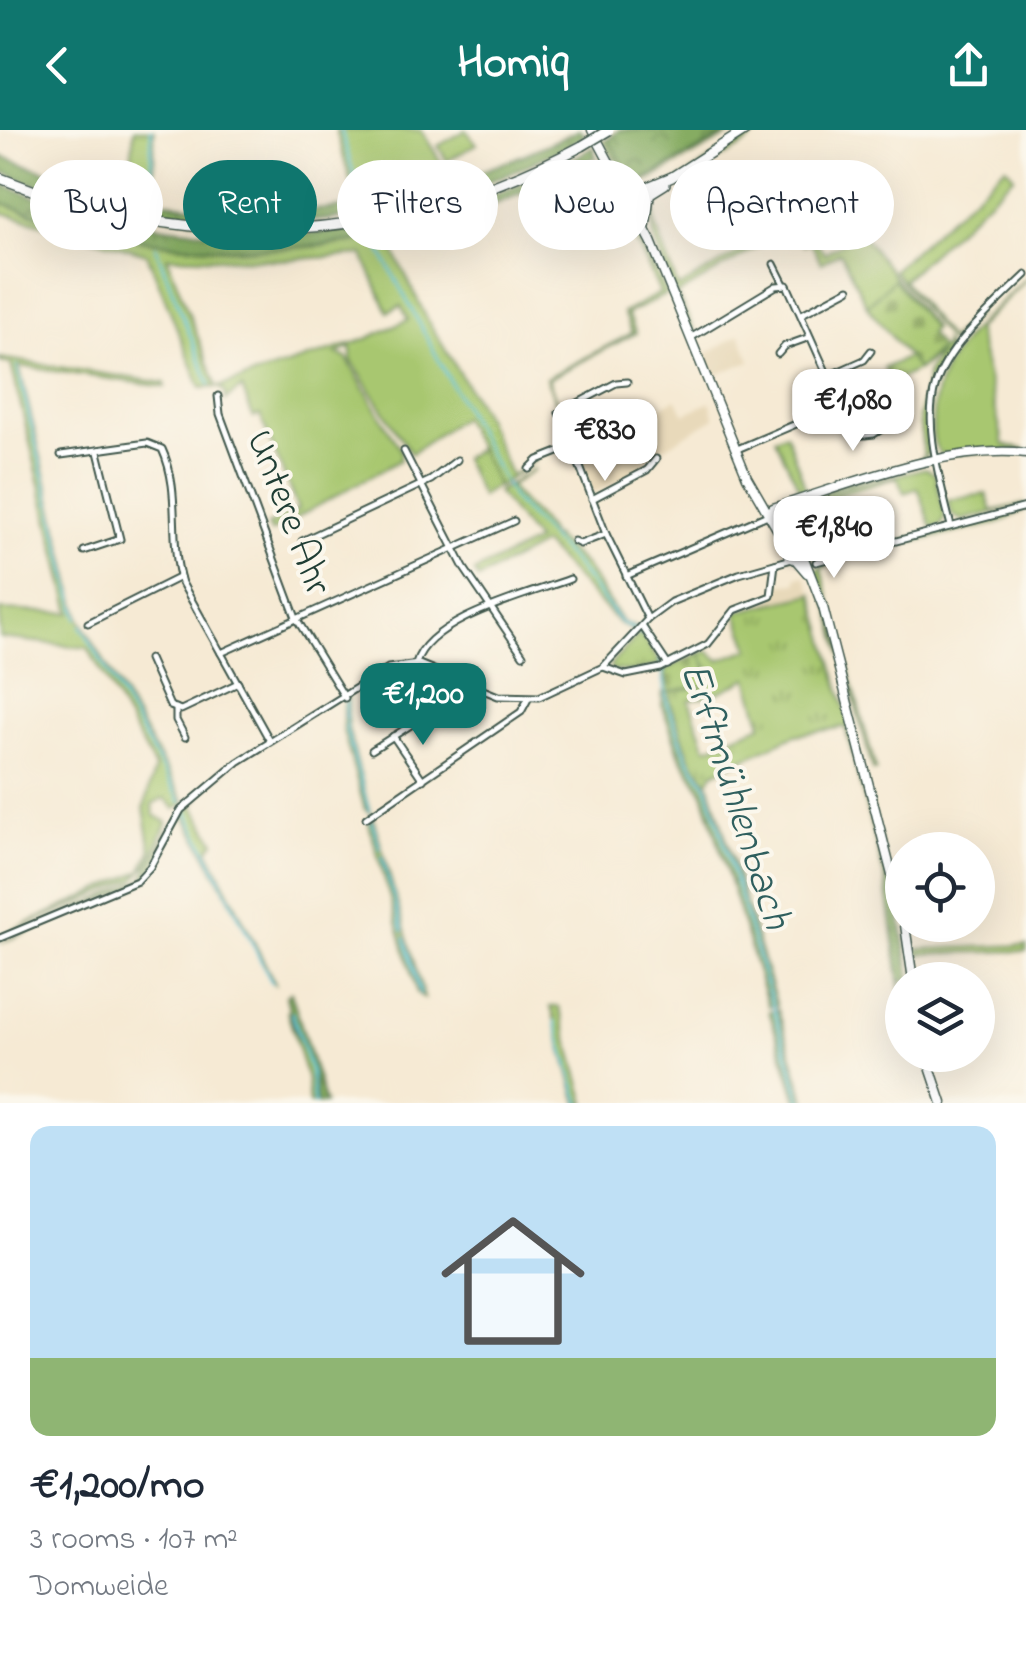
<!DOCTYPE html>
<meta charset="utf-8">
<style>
:root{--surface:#fff;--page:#f2f2f3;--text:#1f2937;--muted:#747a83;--line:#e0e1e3;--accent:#0f766e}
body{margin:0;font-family:"Indie Flower",sans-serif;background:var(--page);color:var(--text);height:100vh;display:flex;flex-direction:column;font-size:38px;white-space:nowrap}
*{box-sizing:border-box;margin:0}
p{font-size:32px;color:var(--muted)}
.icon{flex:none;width:55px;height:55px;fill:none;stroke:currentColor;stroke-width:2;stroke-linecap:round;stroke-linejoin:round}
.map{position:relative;height:973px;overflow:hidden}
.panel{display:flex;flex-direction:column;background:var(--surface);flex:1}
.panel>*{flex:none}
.banner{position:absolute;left:30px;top:30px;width:968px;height:90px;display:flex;gap:20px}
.buttons{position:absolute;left:885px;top:702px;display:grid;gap:20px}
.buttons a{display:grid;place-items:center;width:110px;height:110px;border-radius:50%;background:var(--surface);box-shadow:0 10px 40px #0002;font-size:50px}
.price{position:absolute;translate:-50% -85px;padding:0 22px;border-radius:20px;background:#fff;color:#222;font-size:32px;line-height:65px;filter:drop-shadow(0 2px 5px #0008)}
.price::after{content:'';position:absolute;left:50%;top:60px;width:30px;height:22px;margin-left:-15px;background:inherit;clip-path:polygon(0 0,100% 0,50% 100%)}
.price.on{background:var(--accent);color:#fff}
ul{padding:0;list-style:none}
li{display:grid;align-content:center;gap:20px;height:530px;padding:0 30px}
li+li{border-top:2px solid var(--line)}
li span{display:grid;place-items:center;height:310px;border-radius:20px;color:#555}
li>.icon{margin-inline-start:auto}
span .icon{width:180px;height:180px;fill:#fffc;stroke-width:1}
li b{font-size:42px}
.pill{padding:0 35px;border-radius:45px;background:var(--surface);box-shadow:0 10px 40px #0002;font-size:35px;line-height:90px}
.pill.on{background:var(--accent);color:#fff}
header{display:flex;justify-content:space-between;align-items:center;height:130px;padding:0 30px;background:var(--accent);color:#fff;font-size:45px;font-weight:700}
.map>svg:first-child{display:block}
</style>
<header><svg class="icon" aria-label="back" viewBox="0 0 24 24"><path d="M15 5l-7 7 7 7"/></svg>Homiq<svg class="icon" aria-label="share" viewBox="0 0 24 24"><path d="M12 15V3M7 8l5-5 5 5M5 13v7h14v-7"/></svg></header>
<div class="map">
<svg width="1026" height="973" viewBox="0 0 1026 973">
<defs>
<pattern id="forest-crowns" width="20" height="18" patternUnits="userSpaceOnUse" patternTransform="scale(2.5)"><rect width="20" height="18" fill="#86ac62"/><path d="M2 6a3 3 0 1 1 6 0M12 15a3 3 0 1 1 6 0" fill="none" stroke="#6d8d52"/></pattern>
<pattern id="cemetery-stones" width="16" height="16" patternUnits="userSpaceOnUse" patternTransform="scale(2.5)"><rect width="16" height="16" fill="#a8c76f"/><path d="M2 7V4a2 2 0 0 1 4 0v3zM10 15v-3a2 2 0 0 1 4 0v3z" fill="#88a35c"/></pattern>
<pattern id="park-tufts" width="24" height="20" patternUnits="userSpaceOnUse" patternTransform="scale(2.5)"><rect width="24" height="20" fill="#a8c76f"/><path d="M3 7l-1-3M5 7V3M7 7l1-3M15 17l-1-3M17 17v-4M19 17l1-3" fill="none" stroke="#88a35c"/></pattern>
</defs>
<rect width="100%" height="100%" fill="#fbf7ec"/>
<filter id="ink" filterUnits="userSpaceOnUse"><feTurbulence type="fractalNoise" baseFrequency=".01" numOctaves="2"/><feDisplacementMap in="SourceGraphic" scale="20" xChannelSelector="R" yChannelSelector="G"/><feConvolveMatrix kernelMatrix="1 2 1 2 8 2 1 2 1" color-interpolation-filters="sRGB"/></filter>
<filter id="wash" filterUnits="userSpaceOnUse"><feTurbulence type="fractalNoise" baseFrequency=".0048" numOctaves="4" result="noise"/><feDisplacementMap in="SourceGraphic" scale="40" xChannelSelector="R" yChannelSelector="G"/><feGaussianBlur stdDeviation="2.25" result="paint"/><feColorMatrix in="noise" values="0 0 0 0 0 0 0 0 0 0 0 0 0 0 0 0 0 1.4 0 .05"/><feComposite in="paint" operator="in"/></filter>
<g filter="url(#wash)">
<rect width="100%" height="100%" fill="#f6ead4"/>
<g fill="#e8d9ba">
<polygon points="740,204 751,231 710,247 701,227"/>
<polygon points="676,269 685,284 710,272 715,288 660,320 656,314 650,316 646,338 593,363 576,321"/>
<polygon points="805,446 813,464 758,476 774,467 778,455 797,453 797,447"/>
</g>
<g fill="#a8c76f" stroke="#648252" stroke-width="2.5">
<polygon points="134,0 154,0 154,71 149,70 149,46 130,44"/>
<polygon points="336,0 421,0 454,53 358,77"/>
<polygon points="466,0 477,14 447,31 438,16"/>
<polygon points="734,0 739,0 638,56 626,50 604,11 608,9 637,51"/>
<path d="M753,0h8c-28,31 -87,42 -107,74l1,19 23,65 122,-71 24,36 37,-20 73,96 -39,-50 -28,27 -27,-54 -19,11 -11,-22 -7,4 -12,-18 -114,68 17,35 -6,-1 -33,-86 -6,-40z"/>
<polygon points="596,26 667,164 627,184 636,203 548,249 560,280 546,248 632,203 623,183 660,163"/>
<polygon points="1006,36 1014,46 903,150 949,210 979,182 950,212 893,140"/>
<path d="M0,72c126,48 255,59 387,35l40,82 55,92 29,65 25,-17 -38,28 -36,-70 -51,37 -60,-94v-13l-15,7 10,3 55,94 -1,9 -129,72 -3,-7 30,-15 -38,-95 -7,2 -11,-29 -17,12v-8l-6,-5 145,-47 44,-20 -7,-14 -13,6 -25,-57 -86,5 -110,-3 50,130 -16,1 -54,-134 -147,-42z"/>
<path d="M1026,149l-50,50 28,116 22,5 -85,4c-10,-10 -8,-22 -8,-36 1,-62 51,-99 93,-139z"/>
<polygon points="944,212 948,219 927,265 929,321 923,332 785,372 802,364 775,308 786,303 807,362 917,332 924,326 919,289 928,241 941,223 918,240 940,218 944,220"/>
<polygon points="0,228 165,253 165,257 19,236 80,489 185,673 175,679 165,668 153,673 154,685 167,692 149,733 135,749 0,806 141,741 151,721 144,678 155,638 88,518 0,508 0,480 71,483 11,234 0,232"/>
<polygon points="925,338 935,344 945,387 941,395 932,398 918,358 904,363 897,347 789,380 830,362"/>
<path d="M534,339l-24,17c10,20 36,33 41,52l3,-2 32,31 36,55 14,6 -2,3 -14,-7 -77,-80 -65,35 -4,-7 62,-31 -39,-49z"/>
<polygon points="986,364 992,381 1026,374 962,390 952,385 948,370"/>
<polygon points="1026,379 999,393 855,424 821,438 876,640 873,640 830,480 815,442 828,430"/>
<polygon points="348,568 348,598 370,683 365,679 343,600 343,575"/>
<path d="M200,667l-7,8 22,37 -7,8 68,136 -92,-172c-21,20 -22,54 -46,72l-138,57 142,-63 26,-48z"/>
<polygon points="373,687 424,868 417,863 369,694"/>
<polygon points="1026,815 1026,821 918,824 920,850 916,822 919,819"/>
<polygon points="551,877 559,877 586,973 578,973"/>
<polygon points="287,881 309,931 316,973 309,973 307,949"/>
</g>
<g fill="url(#forest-crowns)" stroke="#52744b" stroke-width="2.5">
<path d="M579,0l7,5c-179,104 -392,116 -586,36v-15c226,79 361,77 579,-26z"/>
<polygon points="619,0 734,0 641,51 629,45 608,9"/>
<path d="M594,17l1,10c-184,104 -397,120 -595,45v-18c200,74 409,71 594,-37z"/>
<polygon points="663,562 667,562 691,630 710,656 777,876 768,876 703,663 680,626 662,575"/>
<polygon points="845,596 850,596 900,785 911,850 902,850 902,872 886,752"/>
<path d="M291,862l34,111h-9c-1,-39 -23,-70 -30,-107z"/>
<polygon points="778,880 806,973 798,973 769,881"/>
</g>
<g fill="url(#cemetery-stones)" stroke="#648252" stroke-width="2.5">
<polygon points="894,149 933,199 929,203 940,218 918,240 867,176"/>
<polygon points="700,523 713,550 705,556 666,562 665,540"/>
</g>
<g fill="url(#park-tufts)" stroke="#648252" stroke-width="2.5" fill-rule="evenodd">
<polygon points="908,227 918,240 890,253 884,238"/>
<polygon points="479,319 497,355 481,367 463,328"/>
<polygon points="809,389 822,424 807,428 804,414 786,399"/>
<path d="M813,464l37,132 -55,9 -82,38 -5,9 -17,-22 -24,-68 37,-6 9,-6 -13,-27 8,-2 11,9 31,-11 -14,-37zM748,548l14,47 -56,23 -17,-48 31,-8z"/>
<polygon points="640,503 661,534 635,542 612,540 610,535"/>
</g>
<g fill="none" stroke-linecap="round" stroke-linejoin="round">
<g stroke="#60c6dd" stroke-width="2.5">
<polyline points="151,0 152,71"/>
<polyline points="341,0 364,81"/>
<polyline points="372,105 513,369 576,435 621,493 646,505"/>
<polyline points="155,116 210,255"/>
<polyline points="17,235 78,489"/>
<polyline points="81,495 181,672"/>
<polyline points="661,529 667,572 687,627 707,656 802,973"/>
<polyline points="346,571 346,599 369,681"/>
<polyline points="186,680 272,853"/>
<polyline points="372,691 380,719"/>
<polyline points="382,727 403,801"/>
<polyline points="405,808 420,864"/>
<polyline points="292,883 310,939 314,973"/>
<polyline points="555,891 580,973"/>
</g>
</g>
</g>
<g filter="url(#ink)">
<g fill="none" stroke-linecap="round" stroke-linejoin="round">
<defs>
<g id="street">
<polyline points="774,134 784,154"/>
<polyline points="802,184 849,159"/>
<polyline points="692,207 776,156 787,155 832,255 836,277 735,320"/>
<polyline points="778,224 785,216 810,207"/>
<polyline points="828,246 864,230 871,221"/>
<polyline points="627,252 616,253 559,283 606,404 648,489"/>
<polyline points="218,266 220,284 296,488 345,568"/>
<polyline points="837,275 855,306 874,304 888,295"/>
<polyline points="404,321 464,438 523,525"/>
<path d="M61,325l86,-12 15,6c20,43 6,90 20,134l88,158"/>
<polyline points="529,339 538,330 571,317"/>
<polyline points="592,369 647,340 656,329"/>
<path d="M951,396c-36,-140 -30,-152 75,-251"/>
<polyline points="302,411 431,350 457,330"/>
<polyline points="574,411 580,414 606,404"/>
<polyline points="84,421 120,409 98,322"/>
<polyline points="816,432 1026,377"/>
<polyline points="626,446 770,384"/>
<polyline points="88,493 180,447"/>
<polyline points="642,496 668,535"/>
<polyline points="221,523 514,391"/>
<polyline points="149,529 170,576 181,580 238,553"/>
<path d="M416,533c13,-45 115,-69 154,-84"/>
<polyline points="603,537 626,545 661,538 708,514 735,480 771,466 775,434"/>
<polyline points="176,578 176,590 185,607"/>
<polyline points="393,606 423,650"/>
<polyline points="372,620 414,593"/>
<polyline points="366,688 521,582 528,569"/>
<polyline points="0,808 137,751 150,737 181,680 238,632 388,538 419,534 498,566 539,567 603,537 648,489 671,472 739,444 792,429"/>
</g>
<g id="secondary">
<polyline points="592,0 651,111 747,347 788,418"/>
<path d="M770,384l3,-6c76,-23 173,-64 253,-55"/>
<circle cx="795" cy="422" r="7"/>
<polyline points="802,423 823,477 902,784"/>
<polyline points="795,429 807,443"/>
<polyline points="905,795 913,850"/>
<polyline points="926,925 942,973"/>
</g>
<g id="primary">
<path d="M0,48c194,78 397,67 582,-32"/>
<polyline points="629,65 672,47 746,0"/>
<polyline points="633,74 665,54"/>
<polyline points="645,97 649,66"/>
</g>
</defs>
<use href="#street" stroke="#3f574c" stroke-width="9"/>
<use href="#secondary" stroke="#3f574c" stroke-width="11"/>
<use href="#primary" stroke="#3f574c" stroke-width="12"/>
<use href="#street" stroke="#fff" stroke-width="5"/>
<use href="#secondary" stroke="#fff" stroke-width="8"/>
<use href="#primary" stroke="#fff" stroke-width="9"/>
<defs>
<polyline id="primary-bridge" points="582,16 609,0"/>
</defs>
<use href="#primary-bridge" stroke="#3f574c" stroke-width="12" stroke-linecap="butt"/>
<use href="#primary-bridge" stroke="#fff" stroke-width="9"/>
</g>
</g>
<g text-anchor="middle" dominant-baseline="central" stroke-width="8" stroke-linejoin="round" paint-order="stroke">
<g font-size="40" fill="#1f3d34" stroke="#fbf7ec">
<text transform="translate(287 383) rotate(69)">Untere Ahr</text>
</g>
<g font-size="42" font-style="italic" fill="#2f5f5e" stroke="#fbf7ec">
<text transform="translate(734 666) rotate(72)">Erftmühlenbach</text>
</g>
</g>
</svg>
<div class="buttons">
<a><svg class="icon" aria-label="locate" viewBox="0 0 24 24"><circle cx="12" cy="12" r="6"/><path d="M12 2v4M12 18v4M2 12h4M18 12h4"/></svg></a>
<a><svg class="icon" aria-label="layers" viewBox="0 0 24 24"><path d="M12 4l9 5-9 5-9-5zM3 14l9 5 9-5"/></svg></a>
</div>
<b class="price" style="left:853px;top:324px">€1,080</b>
<b class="price" style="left:605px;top:354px">€830</b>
<b class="price" style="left:834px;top:451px">€1,840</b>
<b class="price on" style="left:423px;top:618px">€1,200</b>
<div class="banner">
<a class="pill">Buy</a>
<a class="pill on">Rent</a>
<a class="pill">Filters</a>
<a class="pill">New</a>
<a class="pill">Apartment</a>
</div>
</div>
<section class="panel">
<ul>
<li><span style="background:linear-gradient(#bfe0f5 75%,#8fb573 0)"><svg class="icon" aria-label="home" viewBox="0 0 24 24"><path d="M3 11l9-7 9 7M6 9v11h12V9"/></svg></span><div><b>€1,200/mo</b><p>3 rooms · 107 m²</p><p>Domweide</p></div></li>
</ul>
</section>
